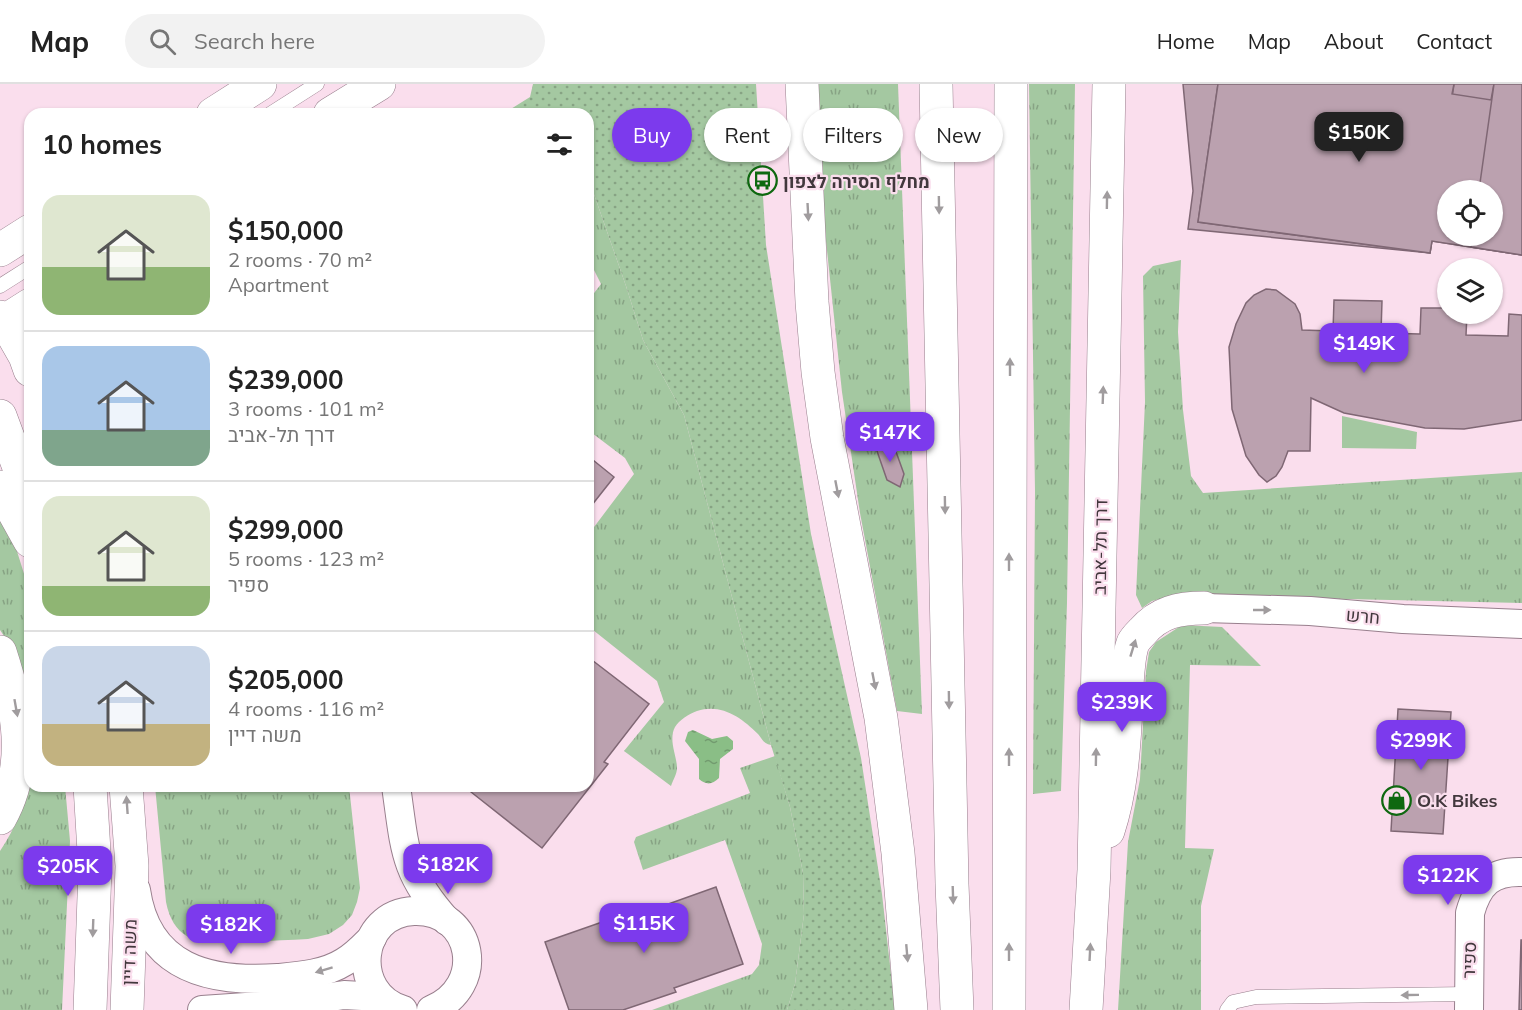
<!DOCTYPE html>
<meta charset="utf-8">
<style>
:root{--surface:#fff;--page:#f2f2f2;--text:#222;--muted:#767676;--line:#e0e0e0;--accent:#7c3aed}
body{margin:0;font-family:Mulish,Heebo,sans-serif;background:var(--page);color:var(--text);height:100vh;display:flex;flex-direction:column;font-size:22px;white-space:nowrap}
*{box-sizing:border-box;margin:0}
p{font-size:20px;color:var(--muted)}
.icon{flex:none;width:33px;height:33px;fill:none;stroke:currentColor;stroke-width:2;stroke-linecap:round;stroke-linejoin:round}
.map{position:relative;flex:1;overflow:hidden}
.side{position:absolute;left:24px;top:24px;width:570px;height:684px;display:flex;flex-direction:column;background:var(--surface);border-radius:18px;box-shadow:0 2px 4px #0004}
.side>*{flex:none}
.hud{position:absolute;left:612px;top:24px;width:570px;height:54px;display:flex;gap:12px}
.buttons{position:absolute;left:1437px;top:96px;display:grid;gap:12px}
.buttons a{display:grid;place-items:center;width:66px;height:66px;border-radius:50%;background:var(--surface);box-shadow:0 2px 4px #0004;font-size:30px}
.price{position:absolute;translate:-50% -51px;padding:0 14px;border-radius:12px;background:var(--accent);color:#fff;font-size:20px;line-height:39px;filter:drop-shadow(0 2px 3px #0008)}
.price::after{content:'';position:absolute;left:50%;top:36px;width:18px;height:14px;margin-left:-9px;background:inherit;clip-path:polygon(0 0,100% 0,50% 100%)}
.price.on{background:#222;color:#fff}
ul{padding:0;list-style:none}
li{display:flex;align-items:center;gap:18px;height:150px;padding:0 18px}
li+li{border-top:2px solid var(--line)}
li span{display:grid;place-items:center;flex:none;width:168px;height:120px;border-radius:18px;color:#555}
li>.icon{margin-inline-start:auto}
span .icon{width:72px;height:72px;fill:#fffc;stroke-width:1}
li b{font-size:26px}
h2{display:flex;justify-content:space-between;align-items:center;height:72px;padding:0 18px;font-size:26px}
.pill{padding:0 21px;border-radius:27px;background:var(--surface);box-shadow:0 2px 4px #0004;font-size:21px;line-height:54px}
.pill.on{background:var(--accent);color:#fff}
header{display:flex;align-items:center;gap:36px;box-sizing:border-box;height:84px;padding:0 30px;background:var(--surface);border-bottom:2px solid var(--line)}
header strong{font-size:28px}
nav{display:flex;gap:33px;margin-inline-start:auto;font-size:21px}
.search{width:420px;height:54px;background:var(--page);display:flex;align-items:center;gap:15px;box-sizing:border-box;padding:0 21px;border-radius:33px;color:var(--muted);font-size:22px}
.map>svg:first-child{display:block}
</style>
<header>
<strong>Map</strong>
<div class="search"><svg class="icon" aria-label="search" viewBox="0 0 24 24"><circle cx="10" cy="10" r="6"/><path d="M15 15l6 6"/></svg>Search here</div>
<nav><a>Home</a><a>Map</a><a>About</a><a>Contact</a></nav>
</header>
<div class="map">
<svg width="1522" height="926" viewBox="0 0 1522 926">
<defs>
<pattern id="grass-tufts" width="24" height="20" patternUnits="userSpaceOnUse" patternTransform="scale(1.5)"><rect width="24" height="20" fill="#a4c8a1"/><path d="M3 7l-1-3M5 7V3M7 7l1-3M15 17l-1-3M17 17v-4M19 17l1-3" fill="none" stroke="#87a384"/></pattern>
<pattern id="park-dots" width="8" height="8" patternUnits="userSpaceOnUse" patternTransform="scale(1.5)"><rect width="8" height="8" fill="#a4c8a1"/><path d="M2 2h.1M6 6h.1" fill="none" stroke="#87a384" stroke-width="1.8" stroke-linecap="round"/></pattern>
<pattern id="water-ripples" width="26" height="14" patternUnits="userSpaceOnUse" patternTransform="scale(1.5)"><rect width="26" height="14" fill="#8abe86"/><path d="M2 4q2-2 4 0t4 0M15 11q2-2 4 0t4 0" fill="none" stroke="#729b6f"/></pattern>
</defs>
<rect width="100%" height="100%" fill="#fadeed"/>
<g fill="url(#grass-tufts)">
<polygon points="814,0 898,0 922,630 897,627 860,429 842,308 814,44"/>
<polygon points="1029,0 1075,0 1067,519 1061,707 1033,710 1035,407"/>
<path d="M588,93l38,109 17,54 41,75 87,330c-7,-1 -9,-6 -13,-11 -17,-17 -37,-31 -61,-23 -8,3 -18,9 -22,16 -7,13 2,29 2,41 0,6 -4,12 -6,18l-47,-35 40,-49 -7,-21 -69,-55v-91l46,-61 -9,-16 -37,-28v-129l13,-17 -13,-26z"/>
<polygon points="1181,176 1178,248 1183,326 1191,392 1203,409 1522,388 1522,519 1175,511 1152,517 1142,524 1136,511 1145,318 1143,192 1153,182"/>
<polygon points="0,432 16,464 30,509 30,635 6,555 0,546"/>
<polygon points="1182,541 1222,543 1261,582 1190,581 1185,764 1214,765 1201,822 1201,926 1118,926 1128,758 1140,695 1146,587 1149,568 1156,558"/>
<polygon points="775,672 790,723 803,789 804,830 795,900 787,926 652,926 752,890 759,881 762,860 725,756 643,786 634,758 636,753 750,709 740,684"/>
<path d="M30,692v10h35l5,55 -8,169h-62v-159c16,-23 24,-47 30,-75z"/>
<path d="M155,702h194l11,102 -3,14 -5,13 -9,10 -14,9 -21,5c-20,1 -40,2 -61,3 -37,2 -72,6 -81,-40z"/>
</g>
<polygon fill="url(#park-dots)" points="533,0 756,0 766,161 811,450 861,674 882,810 895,926 787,926 795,900 804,830 803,789 790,723 771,661 684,331 643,256 626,202 588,93 588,30 503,30 530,13"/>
<polygon fill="#a4c8a1" points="1342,332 1417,348 1416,365 1342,364"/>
<path fill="url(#water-ripples)" d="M693,646l19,9 15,-3 6,5v8l-13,10 -1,19c-7,7 -13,7 -20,1v-20l-14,-18 3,-9z"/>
<g fill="#bba1af" stroke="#7f6774" stroke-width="1.5" fill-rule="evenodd">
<path d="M1183,0h339v171l-90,-14 -2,12 -242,-24 5,-38zM1448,106h44v46h-44z"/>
<path d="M1218,0h236l-24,169 -232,-31zM1327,12l72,8 -12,93 -120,-14 6,-48 24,-10z"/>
<path d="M1218,0h236l-2,10 39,6 3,-16h28v171l-90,-14 -2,12 -232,-31zM1448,106h44v46h-44z"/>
<polygon points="1494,0 1522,0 1522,171 1471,163 1472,152 1492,152 1492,106 1479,106"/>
<polygon points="1266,205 1276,206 1295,220 1300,230 1302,246 1333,247 1334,216 1382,217 1381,249 1420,250 1421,224 1448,224 1448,230 1467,230 1466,251 1508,252 1509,230 1522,231 1522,336 1464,345 1425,344 1344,329 1311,314 1310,367 1288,367 1282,383 1276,392 1267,398 1259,391 1246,372 1232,325 1229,263 1236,240 1246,219 1254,211"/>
<polygon points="881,356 888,358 895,365 904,390 900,403 887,396 877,367 876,362"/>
<polygon points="588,372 614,393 588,426"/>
<polygon points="588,573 649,620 604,678 608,680 542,764 471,708 476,702 588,702"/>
<polygon points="1398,625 1451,628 1443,750 1391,747"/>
<polygon points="716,803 743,880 674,904 676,908 623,926 569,926 545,858 645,823 646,828"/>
<polygon points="1521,856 1522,856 1522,926 1519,926"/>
</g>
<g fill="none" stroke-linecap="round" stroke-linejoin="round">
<defs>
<g id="service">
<polyline points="270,30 317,0"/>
<polyline points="0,202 30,183"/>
<polyline points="1227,926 1233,918 1256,913 1468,910"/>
</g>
<g id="minor">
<polyline points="1204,524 1310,527 1403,535 1522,540"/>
<path d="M396,702c9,62 7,86 51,135"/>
<path d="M136,806c11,78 73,93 142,88 22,-2 47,-4 66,-16 11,-6 19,-15 28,-24"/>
<polyline points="202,926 275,921 344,911 380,913"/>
<path d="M403,926c-54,-16 -46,-97 11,-99 60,-2 74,76 17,99"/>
<path d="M1469,926l1,-97c8,-29 21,-42 52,-41"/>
</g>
<g id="tertiary">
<polyline points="0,233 5,237 25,272 30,286"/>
<polyline points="0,332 30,413"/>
<polyline points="90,702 95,784 90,926"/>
<polyline points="126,702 132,782 127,926"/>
<path d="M1108,747c13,-40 16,-81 18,-123 1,-18 1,-49 7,-65 2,-4 6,-8 9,-11 17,-20 37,-24 62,-24"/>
<polyline points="1086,926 1094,786 1109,0"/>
</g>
<g id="secondary">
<polyline points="213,30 260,0"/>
<polyline points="330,30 379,0"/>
<polyline points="0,166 30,147"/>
<polyline points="0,240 30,221"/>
<polyline points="0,403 30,457"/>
</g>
<g id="motorway">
<polyline points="802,0 812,218 818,288 827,354 881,634 898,769 911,926"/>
<polyline points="936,0 952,800 957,926"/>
<path d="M0,568c18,55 30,113 0,166"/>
<polyline points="1009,926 1011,0"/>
</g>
</defs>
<use href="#service" stroke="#987f8d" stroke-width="15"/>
<use href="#minor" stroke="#987f8d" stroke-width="30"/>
<use href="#tertiary" stroke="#987f8d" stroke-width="34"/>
<use href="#secondary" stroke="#987f8d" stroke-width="34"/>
<use href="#motorway" stroke="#987f8d" stroke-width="34"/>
<use href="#service" stroke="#fff" stroke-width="14"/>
<use href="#minor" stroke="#fff" stroke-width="28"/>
<use href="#tertiary" stroke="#fff" stroke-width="33"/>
<use href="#secondary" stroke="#fff" stroke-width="33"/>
<use href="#motorway" stroke="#fff" stroke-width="33"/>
</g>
<defs><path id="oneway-solid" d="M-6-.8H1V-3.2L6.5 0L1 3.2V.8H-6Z" transform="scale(1.5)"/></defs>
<g fill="#a09c9e">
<use href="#oneway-solid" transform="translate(1107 116) rotate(-89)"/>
<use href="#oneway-solid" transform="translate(939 121) rotate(89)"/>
<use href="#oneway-solid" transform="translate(808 128) rotate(87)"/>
<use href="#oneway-solid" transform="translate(1010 283) rotate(-90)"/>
<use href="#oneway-solid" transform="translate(1103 311) rotate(-88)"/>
<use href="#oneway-solid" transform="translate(837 405) rotate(79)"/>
<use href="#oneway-solid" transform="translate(945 421) rotate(89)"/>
<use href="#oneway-solid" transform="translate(1009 478) rotate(-90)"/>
<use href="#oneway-solid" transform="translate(1262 526)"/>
<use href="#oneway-solid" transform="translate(1133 564) rotate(-73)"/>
<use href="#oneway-solid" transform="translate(874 597) rotate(79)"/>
<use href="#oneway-solid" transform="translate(949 616) rotate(89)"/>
<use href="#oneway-solid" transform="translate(16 624) rotate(80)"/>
<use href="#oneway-solid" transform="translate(1009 673) rotate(-90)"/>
<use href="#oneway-solid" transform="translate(1096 673) rotate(-89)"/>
<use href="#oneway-solid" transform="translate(127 721) rotate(-94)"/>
<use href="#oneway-solid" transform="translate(953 811) rotate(88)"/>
<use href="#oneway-solid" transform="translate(93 844) rotate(92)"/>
<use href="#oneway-solid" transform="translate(1009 868) rotate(-90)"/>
<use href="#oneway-solid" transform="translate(1090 868) rotate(-87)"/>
<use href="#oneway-solid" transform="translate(907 869) rotate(85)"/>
<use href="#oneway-solid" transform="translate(324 886) rotate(163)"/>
<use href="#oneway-solid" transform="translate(1410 911) rotate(179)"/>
</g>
<defs>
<symbol id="bus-ring" viewBox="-11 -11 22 22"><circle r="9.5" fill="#fadeed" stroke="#0e6810" stroke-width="1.5"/><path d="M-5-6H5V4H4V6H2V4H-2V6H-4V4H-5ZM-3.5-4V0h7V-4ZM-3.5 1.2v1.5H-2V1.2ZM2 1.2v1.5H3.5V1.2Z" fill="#0e6810"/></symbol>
<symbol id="shop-ring" viewBox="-11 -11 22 22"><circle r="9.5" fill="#fadeed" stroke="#0e6810" stroke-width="1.5"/><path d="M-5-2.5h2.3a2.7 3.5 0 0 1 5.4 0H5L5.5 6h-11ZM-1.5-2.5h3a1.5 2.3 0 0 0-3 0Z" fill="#0e6810"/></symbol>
</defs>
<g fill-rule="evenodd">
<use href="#bus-ring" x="746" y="80" width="33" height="33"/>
<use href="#shop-ring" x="1380" y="700" width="33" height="33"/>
</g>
<g text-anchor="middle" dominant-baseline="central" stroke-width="4.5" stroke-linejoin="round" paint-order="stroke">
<g font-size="18" font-weight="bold" fill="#42383d" stroke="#fadeed" text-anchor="start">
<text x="783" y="97">מחלף הסירה לצפון</text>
<text x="1417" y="716">O.K Bikes</text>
</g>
<g font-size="18" fill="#42383d" stroke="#fadeed">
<text transform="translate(1100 463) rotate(-89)">דרך תל-אביב</text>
<text transform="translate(1363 532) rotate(5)">חרש</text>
<text transform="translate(129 868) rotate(-88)">משה דיין</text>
<text transform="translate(1469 876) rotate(-88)">ספיר</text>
</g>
</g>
</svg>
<div class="buttons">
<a><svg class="icon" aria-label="locate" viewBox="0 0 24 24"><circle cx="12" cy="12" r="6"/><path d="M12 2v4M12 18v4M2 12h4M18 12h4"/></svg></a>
<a><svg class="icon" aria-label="layers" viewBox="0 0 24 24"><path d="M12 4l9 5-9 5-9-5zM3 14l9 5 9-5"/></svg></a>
</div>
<b class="price on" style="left:1359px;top:79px">$150K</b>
<b class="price" style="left:1364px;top:290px">$149K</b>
<b class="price" style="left:890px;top:379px">$147K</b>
<b class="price" style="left:1122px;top:649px">$239K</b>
<b class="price" style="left:1421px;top:687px">$299K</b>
<b class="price" style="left:448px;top:811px">$182K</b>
<b class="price" style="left:68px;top:813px">$205K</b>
<b class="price" style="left:1448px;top:822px">$122K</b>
<b class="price" style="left:644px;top:870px">$115K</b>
<b class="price" style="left:231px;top:871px">$182K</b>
<div class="hud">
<a class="pill on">Buy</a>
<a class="pill">Rent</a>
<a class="pill">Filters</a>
<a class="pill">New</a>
</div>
<section class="side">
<h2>10 homes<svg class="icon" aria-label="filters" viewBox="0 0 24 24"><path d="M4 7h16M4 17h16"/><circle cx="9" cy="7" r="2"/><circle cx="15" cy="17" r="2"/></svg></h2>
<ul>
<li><span style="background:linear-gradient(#dfe7d0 60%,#8fb573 0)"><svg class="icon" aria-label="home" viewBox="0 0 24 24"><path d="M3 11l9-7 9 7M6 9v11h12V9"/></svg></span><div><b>$150,000</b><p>2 rooms · 70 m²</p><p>Apartment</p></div></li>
<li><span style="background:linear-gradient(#a9c7e8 70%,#7fa58c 0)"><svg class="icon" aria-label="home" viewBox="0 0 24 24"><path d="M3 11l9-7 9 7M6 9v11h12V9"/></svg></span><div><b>$239,000</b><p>3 rooms · 101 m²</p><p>דרך תל-אביב</p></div></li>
<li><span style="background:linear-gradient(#dfe7d0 75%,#8fb573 0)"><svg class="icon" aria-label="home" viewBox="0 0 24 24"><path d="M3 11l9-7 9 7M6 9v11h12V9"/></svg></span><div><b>$299,000</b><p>5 rooms · 123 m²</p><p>ספיר</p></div></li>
<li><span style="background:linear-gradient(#c9d6e8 65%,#c2b280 0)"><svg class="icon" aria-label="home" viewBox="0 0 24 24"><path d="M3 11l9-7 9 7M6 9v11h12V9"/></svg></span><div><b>$205,000</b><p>4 rooms · 116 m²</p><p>משה דיין</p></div></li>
</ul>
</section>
</div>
